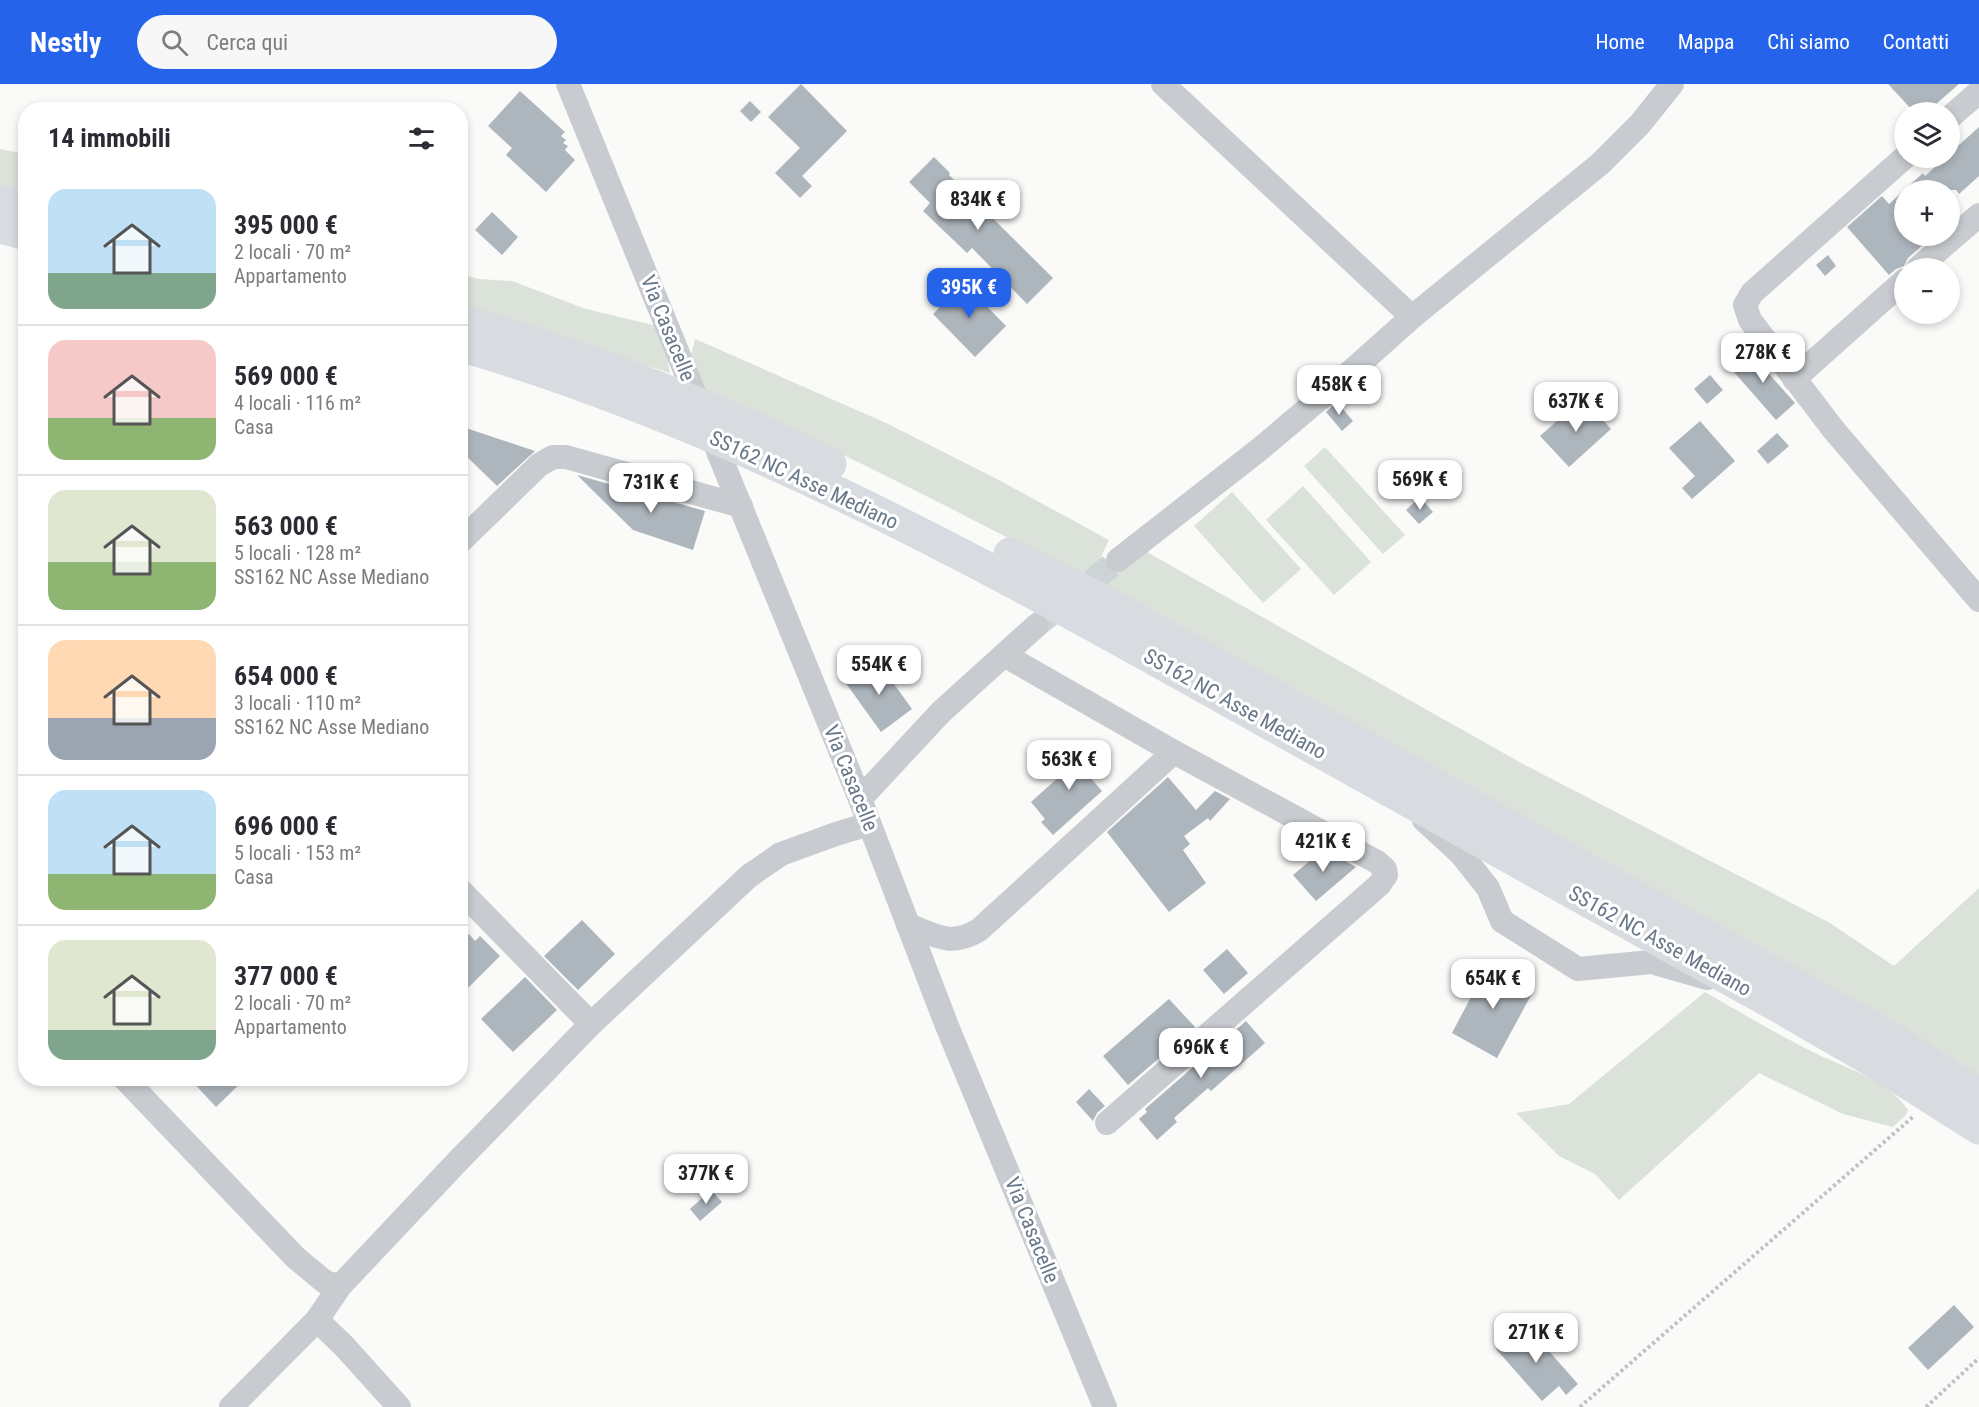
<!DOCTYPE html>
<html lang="it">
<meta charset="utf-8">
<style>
:root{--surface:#fff;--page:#f7f7f7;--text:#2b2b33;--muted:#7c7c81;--line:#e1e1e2;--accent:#2563eb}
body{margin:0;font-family:"Roboto Condensed",sans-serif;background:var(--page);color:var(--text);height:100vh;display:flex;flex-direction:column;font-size:22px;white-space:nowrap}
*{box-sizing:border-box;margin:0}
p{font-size:20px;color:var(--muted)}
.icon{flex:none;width:33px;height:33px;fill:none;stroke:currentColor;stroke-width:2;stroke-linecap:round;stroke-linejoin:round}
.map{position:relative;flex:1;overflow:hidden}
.details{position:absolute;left:18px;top:18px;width:450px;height:984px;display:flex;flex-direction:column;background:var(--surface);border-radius:24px;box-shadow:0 3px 9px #0003}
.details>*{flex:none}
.tools{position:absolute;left:1894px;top:18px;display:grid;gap:12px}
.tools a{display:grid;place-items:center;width:66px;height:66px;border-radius:50%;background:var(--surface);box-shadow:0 3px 9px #0003;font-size:30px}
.price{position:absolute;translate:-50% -51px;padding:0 14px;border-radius:12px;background:#fff;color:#222;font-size:20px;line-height:39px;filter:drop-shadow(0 2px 3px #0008)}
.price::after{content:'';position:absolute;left:50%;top:36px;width:18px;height:14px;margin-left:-9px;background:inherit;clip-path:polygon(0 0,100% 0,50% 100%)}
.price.active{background:var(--accent);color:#fff}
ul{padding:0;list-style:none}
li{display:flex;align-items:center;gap:18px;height:150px;padding:0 30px}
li+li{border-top:2px solid var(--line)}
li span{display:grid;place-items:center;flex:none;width:168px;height:120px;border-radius:18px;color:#555}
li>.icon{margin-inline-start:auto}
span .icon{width:72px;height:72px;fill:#fffc;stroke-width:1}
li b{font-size:26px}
h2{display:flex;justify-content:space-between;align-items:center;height:72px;padding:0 30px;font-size:26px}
header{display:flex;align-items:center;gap:36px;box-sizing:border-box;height:84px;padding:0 30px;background:var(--accent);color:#fff}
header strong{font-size:28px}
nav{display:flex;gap:33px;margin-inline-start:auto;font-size:21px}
.search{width:420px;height:54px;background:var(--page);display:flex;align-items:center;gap:15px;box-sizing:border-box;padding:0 21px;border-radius:33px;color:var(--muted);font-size:22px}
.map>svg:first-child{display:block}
</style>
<header>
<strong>Nestly</strong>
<div class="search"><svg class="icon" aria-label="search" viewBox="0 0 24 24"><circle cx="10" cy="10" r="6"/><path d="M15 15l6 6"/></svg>Cerca qui</div>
<nav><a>Home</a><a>Mappa</a><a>Chi siamo</a><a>Contatti</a></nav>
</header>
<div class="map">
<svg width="1979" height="1323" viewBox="0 0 1979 1323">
<rect width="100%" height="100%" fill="#fafaf8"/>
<g fill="#dbe2d9">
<polygon points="0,65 25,70 25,108 0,101"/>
<polygon points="460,190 479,195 512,197 586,225 657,242 664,256 670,289 461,221"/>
<path d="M695,255l191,84 109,55 114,62 -8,17 20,13 24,-19 378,213 307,159 64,43 85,-78v191l-911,-510c-119,-62 -239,-124 -362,-177l-15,-36z"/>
<polygon points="1325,363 1405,451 1383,470 1304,382"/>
<polygon points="1303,402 1371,478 1334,511 1266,436"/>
<polygon points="1232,408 1301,485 1263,519 1194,442"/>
<path d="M1705,908c36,21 72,42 110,61 32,16 72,26 93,57l-2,5 -13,12 -50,-13 -84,-41 -140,127 -24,-26 -36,-18 -43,-43 53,-9z"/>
</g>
<g fill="#aeb6bd">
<polygon points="801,0 847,47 802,92 812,102 800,114 775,89 800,64 768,33"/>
<polygon points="1888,0 1959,0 1927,28 1914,28"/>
<polygon points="520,7 565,48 561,52 566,56 563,59 568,62 565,66 575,76 546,108 506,71 512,64 488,42"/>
<polygon points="750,17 761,28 751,38 740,27"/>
<polygon points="1979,43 1979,92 1959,110 1956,106 1905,106 1905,152 1917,152 1924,160 1908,174 1904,182 1896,185 1889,191 1847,143 1882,112 1889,120 1923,89 1925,92 1945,74 1950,74 1950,69"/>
<polygon points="934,73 950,89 949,91 1053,194 1027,220 972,164 967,169 923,127 930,119 909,98"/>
<polygon points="492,128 518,153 502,171 475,146"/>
<polygon points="1828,171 1836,182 1825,192 1816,181"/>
<polygon points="961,196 1006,242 975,273 933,230 953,210 950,207"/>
<polygon points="1748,257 1764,277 1760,280 1795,319 1776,336 1734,288 1749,275 1740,263"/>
<polygon points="1710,291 1723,306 1707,320 1694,305"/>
<polygon points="1583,314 1611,345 1569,383 1540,352"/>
<polygon points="1337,318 1353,337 1342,347 1326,328"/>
<polygon points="1700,337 1735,377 1692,415 1682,404 1695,392 1669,364"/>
<polygon points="460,342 535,367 497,402 460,366"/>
<polygon points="1777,349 1789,362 1768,380 1757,367"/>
<polygon points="577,391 705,427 693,466 633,446"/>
<polygon points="1420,413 1433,428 1419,440 1406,426"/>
<polygon points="876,575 912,625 881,648 845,598"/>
<polygon points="1090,661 1104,675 1088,691 1102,707 1053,751 1041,738 1045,735 1031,718 1062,690 1058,686 1069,677 1072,680"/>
<polygon points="1168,693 1196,726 1215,707 1230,715 1210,737 1208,734 1184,752 1190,760 1183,766 1206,799 1169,828 1107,748"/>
<polygon points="1324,765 1356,783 1316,817 1293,791"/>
<polygon points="582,836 615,870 578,906 544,872"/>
<polygon points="469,850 475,857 480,852 500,872 460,912 460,858"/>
<polygon points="1227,865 1248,889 1224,910 1203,886"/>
<polygon points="1489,879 1535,904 1497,974 1452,949"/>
<polygon points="525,893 557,926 513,968 481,935"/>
<polygon points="1169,915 1195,943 1128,1001 1103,972"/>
<polygon points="1246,937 1265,959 1211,1007 1208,1004 1174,1034 1177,1038 1157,1056 1139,1035 1147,1028 1145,1025"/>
<polygon points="189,994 246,994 216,1023"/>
<polygon points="1089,1005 1105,1022 1097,1029 1093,1037 1076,1018"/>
<polygon points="711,1106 722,1118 700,1137 690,1125"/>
<polygon points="1954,1221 1974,1243 1928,1286 1908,1264"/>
<polygon points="1525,1240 1578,1300 1566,1311 1559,1302 1542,1317 1496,1265"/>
</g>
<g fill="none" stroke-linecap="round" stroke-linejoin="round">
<polyline stroke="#ced3d7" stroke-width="24" stroke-dasharray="24 12" stroke-linecap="butt" points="1036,542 1118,476"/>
<g stroke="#bfc2c5" stroke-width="4" stroke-dasharray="3 3" stroke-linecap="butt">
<polyline points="1580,1323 1914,1032"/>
<polyline points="1926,1323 1979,1274"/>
</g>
<g stroke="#c8cbcf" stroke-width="24">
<polyline points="568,0 860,715 947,942 1105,1323"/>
<polyline points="1163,0 1412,233"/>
<polyline points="1950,33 1979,8"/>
<polyline points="1905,73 1752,209 1745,221 1750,236 1833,345 1979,516"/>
<polyline points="1918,184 1979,131"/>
<polyline points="1794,295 1905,196"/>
<polyline points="460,458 539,381 553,373 566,373 741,422"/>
<polyline points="1118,476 1260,365 1337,300 1412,233 1600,80 1640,40 1672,0"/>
<polyline points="1004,571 1174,668 1377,778 1385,785 1386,791 1379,801 1107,1039"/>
<polyline points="860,715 941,628 1036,542"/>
<polyline points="1424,736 1461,770 1488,804 1502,837 1578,885 1651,878 1707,894"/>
<polyline points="460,806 591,940"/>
<path d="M908,841c29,11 43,22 71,5l195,-178"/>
<polyline points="124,994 296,1174 325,1198 340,1202"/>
<polyline points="317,1236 340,1202 457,1078 591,940 749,792 781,770 836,750 869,740"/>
<polyline points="231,1323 317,1236 344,1262 399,1323"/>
</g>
<g stroke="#d8dce0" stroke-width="33">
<polyline points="0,117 26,123"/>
<polyline points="0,143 26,150"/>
<path d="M460,236c128,37 251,85 370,144"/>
<path d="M460,261c286,84 549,232 807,377 170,96 342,190 513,285l95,55 104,66"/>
<polyline points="1010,470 1097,514 1894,956 1979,1011"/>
</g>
</g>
<g text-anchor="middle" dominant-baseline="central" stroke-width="6" stroke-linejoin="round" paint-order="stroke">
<g font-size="21" fill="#687889" stroke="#fff">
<text transform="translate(668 244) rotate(68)">Via Casacelle</text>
<text transform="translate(804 396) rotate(25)">SS162 NC Asse Mediano</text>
<text transform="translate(1235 620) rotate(29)">SS162 NC Asse Mediano</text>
<text transform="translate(851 694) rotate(68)">Via Casacelle</text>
<text transform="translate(1660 857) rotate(29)">SS162 NC Asse Mediano</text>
<text transform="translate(1032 1146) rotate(68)">Via Casacelle</text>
</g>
</g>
</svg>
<div class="tools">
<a><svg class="icon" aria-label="layers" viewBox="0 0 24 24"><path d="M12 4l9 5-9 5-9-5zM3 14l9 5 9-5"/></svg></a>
<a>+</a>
<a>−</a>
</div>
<b class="price" style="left:978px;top:147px">834K €</b>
<b class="price active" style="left:969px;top:235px">395K €</b>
<b class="price" style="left:1763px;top:300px">278K €</b>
<b class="price" style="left:1339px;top:332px">458K €</b>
<b class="price" style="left:1576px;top:349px">637K €</b>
<b class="price" style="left:1420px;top:427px">569K €</b>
<b class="price" style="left:651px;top:430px">731K €</b>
<b class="price" style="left:879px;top:612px">554K €</b>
<b class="price" style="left:1069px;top:707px">563K €</b>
<b class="price" style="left:1323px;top:789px">421K €</b>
<b class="price" style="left:1493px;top:926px">654K €</b>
<b class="price" style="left:1201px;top:995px">696K €</b>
<b class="price" style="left:706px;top:1121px">377K €</b>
<b class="price" style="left:1536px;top:1280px">271K €</b>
<section class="details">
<h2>14 immobili<svg class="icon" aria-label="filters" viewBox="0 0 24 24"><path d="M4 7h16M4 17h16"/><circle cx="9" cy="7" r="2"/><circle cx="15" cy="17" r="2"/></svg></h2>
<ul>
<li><span style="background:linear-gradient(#bfe0f5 70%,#7fa58c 0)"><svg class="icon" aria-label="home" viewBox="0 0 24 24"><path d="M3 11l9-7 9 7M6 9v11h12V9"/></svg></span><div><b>395 000 €</b><p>2 locali · 70 m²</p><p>Appartamento</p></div></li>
<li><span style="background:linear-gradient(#f6c9c9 65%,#8fb573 0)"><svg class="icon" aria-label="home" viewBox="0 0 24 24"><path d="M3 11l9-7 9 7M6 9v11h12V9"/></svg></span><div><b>569 000 €</b><p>4 locali · 116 m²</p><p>Casa</p></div></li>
<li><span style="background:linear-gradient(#dfe7d0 60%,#8fb573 0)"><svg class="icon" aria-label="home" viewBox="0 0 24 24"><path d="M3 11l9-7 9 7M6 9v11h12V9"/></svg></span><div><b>563 000 €</b><p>5 locali · 128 m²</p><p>SS162 NC Asse Mediano</p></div></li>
<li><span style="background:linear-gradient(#ffd9b3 65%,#9aa5b1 0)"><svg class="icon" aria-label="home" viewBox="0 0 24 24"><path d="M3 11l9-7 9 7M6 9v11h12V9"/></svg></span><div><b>654 000 €</b><p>3 locali · 110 m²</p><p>SS162 NC Asse Mediano</p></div></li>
<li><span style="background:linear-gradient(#bfe0f5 70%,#8fb573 0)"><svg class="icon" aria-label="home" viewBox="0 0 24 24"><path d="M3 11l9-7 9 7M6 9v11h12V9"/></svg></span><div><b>696 000 €</b><p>5 locali · 153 m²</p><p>Casa</p></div></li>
<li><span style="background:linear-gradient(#dfe7d0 75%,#7fa58c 0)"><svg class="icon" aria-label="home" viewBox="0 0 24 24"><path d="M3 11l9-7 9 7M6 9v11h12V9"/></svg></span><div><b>377 000 €</b><p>2 locali · 70 m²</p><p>Appartamento</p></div></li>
</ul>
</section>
</div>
